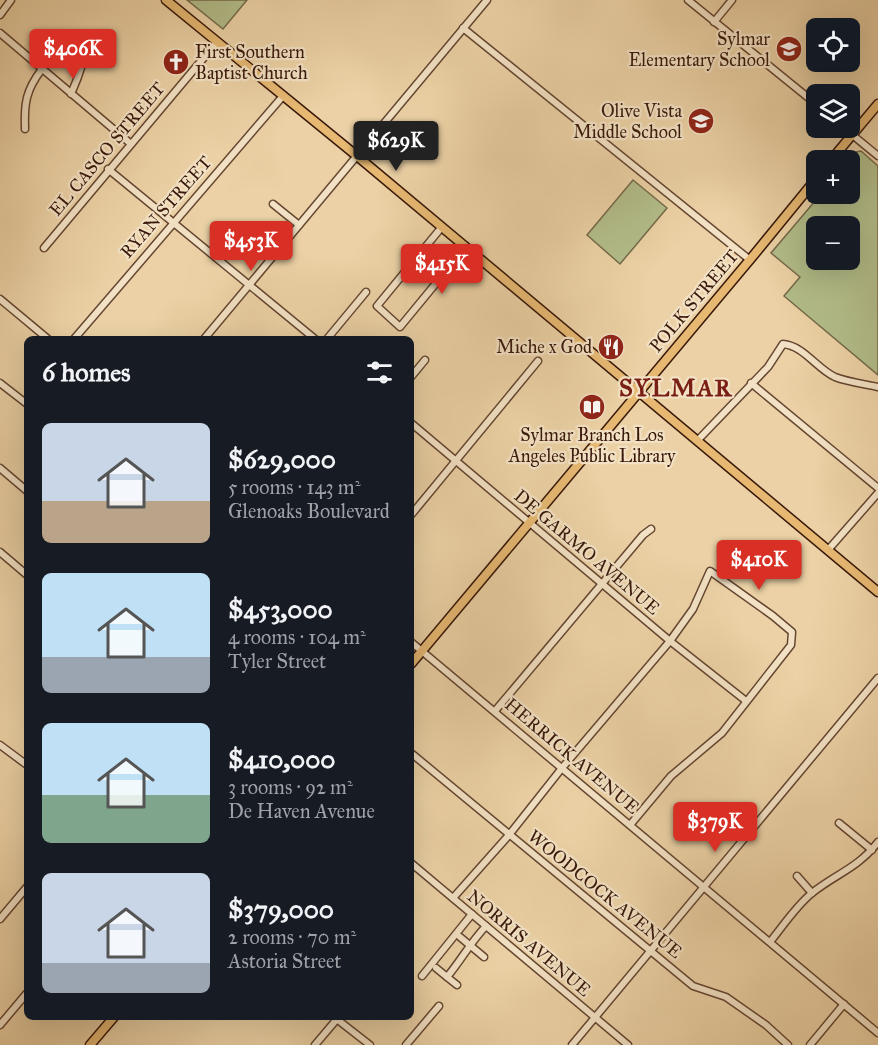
<!DOCTYPE html>
<meta charset="utf-8">
<style>
:root{--surface:#171b24;--page:#20242c;--text:#f1f3f6;--muted:#9ea1a6;--accent:#d93025}
body{margin:0;font-family:"IM FELL Great Primer",serif;background:var(--page);color:var(--text);height:100vh;display:flex;flex-direction:column;font-size:22px;white-space:nowrap}
*{box-sizing:border-box;margin:0}
p{font-size:20px;color:var(--muted)}
.icon{flex:none;width:33px;height:33px;fill:none;stroke:currentColor;stroke-width:2;stroke-linecap:round;stroke-linejoin:round}
.map{position:relative;flex:1;overflow:hidden}
.side{position:absolute;left:24px;top:336px;width:390px;height:684px;display:flex;flex-direction:column;background:var(--surface);border-radius:9px;box-shadow:0 6px 24px #0002}
.side>*{flex:none}
.controls{position:absolute;left:806px;top:18px;display:grid;gap:12px}
.controls a{display:grid;place-items:center;width:54px;height:54px;border-radius:9px;background:var(--surface);box-shadow:0 6px 24px #0002;font-size:30px}
.price{position:absolute;translate:-50% -51px;padding:0 14px;border-radius:6px;background:var(--accent);color:#fff;font-size:20px;line-height:39px;filter:drop-shadow(0 2px 3px #0008)}
.price::after{content:'';position:absolute;left:50%;top:36px;width:18px;height:14px;margin-left:-9px;background:inherit;clip-path:polygon(0 0,100% 0,50% 100%)}
.price.on{background:#222;color:#fff}
ul{padding:0;list-style:none}
li{display:flex;align-items:center;gap:18px;height:150px;padding:0 18px}
li span{display:grid;place-items:center;flex:none;width:168px;height:120px;border-radius:9px;color:#555}
li>.icon{margin-inline-start:auto}
span .icon{width:72px;height:72px;fill:#fffc;stroke-width:1}
li b{font-size:26px}
h2{display:flex;justify-content:space-between;align-items:center;height:72px;padding:0 18px;font-size:26px}
.map>svg:first-child{display:block}
</style>
<div class="map">
<svg width="878" height="1045" viewBox="0 0 878 1045">
<rect width="100%" height="100%" fill="#ebd1a5"/>
<filter id="stains"><feTurbulence type="fractalNoise" baseFrequency=".00333" numOctaves="4"/><feColorMatrix values="0 0 0 0 .2 0 0 0 0 .09 0 0 0 0 .02 0 0 0 .5 -.17"/></filter>
<radialGradient id="worn" r=".72"><stop offset=".6" stop-color="#630" stop-opacity="0"/><stop offset="1" stop-color="#630" stop-opacity=".3"/></radialGradient>
<g fill="#b2bd8a" stroke="#756a4a" stroke-width="1.5" fill-rule="evenodd">
<polygon points="187,0 247,0 223,29"/>
<path d="M861,151l17,15v209l-94,-79 16,-19 -29,-24 50,-59h28l-1,-34 8,-8zM816,226h33v34h-33z"/>
<polygon points="633,180 667,208 620,264 587,235"/>
</g>
<g fill="none" stroke-linecap="round" stroke-linejoin="round">
<defs>
<g id="minor">
<polyline points="688,0 816,104"/>
<polyline points="0,15 11,0"/>
<polyline points="714,22 732,0"/>
<polyline points="463,28 750,260"/>
<polyline points="0,33 131,144"/>
<path d="M71,94c9,-20 15,-37 17,-59"/>
<polyline points="844,128 878,156"/>
<path d="M25,129c-1,-26 1,-39 17,-60"/>
<polyline points="108,169 315,339"/>
<polyline points="273,204 299,225"/>
<polyline points="441,228 377,306 400,327 465,248"/>
<polyline points="44,248 217,42"/>
<polyline points="0,299 48,339"/>
<polyline points="74,339 283,96"/>
<polyline points="204,339 487,0"/>
<polyline points="327,339 366,292"/>
<polyline points="411,377 425,360"/>
<polyline points="0,383 27,404"/>
<polyline points="751,383 878,488"/>
<polyline points="411,423 670,641 746,701"/>
<path d="M698,440l70,-73 15,-23c21,2 33,24 52,33 13,5 29,7 43,10"/>
<polyline points="0,468 27,491"/>
<polyline points="411,515 538,361"/>
<polyline points="828,550 878,493"/>
<polyline points="0,552 27,575"/>
<polyline points="411,642 878,1033"/>
<polyline points="495,711 643,535 651,529"/>
<polyline points="0,745 27,765"/>
<polyline points="411,753 693,986 726,997 766,1025 788,1045"/>
<polyline points="839,823 872,850"/>
<polyline points="411,863 628,1045"/>
<polyline points="797,876 812,893"/>
<polyline points="453,898 509,835 562,768 670,641 693,609 710,571 773,616 792,632 791,645 722,733 671,776 630,825"/>
<polyline points="0,919 27,887"/>
<polyline points="460,937 484,957"/>
<path d="M770,942c13,-16 26,-36 42,-49 25,-20 45,-24 66,-51"/>
<path d="M436,968l11,9c15,-18 23,-34 39,-51"/>
<polyline points="422,976 472,914"/>
<polyline points="447,977 457,985"/>
<polyline points="334,1017 370,1045"/>
<polyline points="0,1025 27,993"/>
<polyline points="315,1045 337,1019"/>
<polyline points="406,1045 439,1006"/>
<polyline points="572,1045 878,678"/>
<polyline points="810,1045 844,1004"/>
</g>
<g id="major">
<polyline points="166,0 357,156 878,592"/>
<polyline points="831,160 878,104"/>
<polyline points="411,664 753,256 816,179"/>
<polyline points="90,1045 114,1017"/>
</g>
</defs>
<use href="#minor" stroke="#654631" stroke-width="9"/>
<use href="#major" stroke="#38180a" stroke-width="11"/>
<use href="#minor" stroke="#f2e1c4" stroke-width="6"/>
<use href="#major" stroke="#e6b872" stroke-width="8"/>
</g>
<defs>
<symbol id="school-disc" viewBox="-11 -11 22 22"><circle r="9.5" fill="#8f2418" stroke="#f2e1c4"/><path d="M0-5L7-2L0 1L-7-2ZM-4 1L0 2.5L4 1V4Q0 6-4 4Z" fill="#fff"/></symbol>
<symbol id="church-disc" viewBox="-11 -11 22 22"><circle r="9.5" fill="#8f2418" stroke="#f2e1c4"/><path d="M-1.2-6h2.4v3.5h3.3v2.4h-3.3V6h-2.4V-.1h-3.3v-2.4h3.3Z" fill="#fff"/></symbol>
<symbol id="restaurant-disc" viewBox="-11 -11 22 22"><circle r="9.5" fill="#8f2418" stroke="#f2e1c4"/><path d="M-5-6h1v4h1v-4h1v4h1v-4h1v5L-1.5 .5V6h-2V.5L-5-1ZM5-6V6H3V1.5H1.5Q1.5-4 5-6Z" fill="#fff"/></symbol>
<symbol id="library-disc" viewBox="-11 -11 22 22"><circle r="9.5" fill="#8f2418" stroke="#f2e1c4"/><path d="M-6-4Q-3-5.5-.7-3.5V5Q-3 3-6 4ZM6-4Q3-5.5 .7-3.5V5Q3 3 6 4Z" fill="#fff"/></symbol>
</defs>
<g fill-rule="evenodd">
<use href="#school-disc" x="774" y="34" width="30" height="30"/>
<use href="#church-disc" x="161" y="47" width="30" height="30"/>
<use href="#school-disc" x="686" y="106" width="30" height="30"/>
<use href="#restaurant-disc" x="596" y="332" width="30" height="30"/>
<use href="#library-disc" x="577" y="392" width="30" height="30"/>
</g>
<g text-anchor="middle" dominant-baseline="central" stroke-width="4.5" stroke-linejoin="round" paint-order="stroke">
<g font-size="18" fill="#38180a" stroke="#f2e1c4" text-anchor="end">
<text x="770" y="39">Sylmar<tspan x="770" dy="21">Elementary School</tspan></text>
<text x="195" y="52" text-anchor="start">First Southern<tspan x="195" dy="21">Baptist Church</tspan></text>
<text x="682" y="111">Olive Vista<tspan x="682" dy="21">Middle School</tspan></text>
<text x="592" y="347">Miche x God</text>
<text x="592" y="435" text-anchor="middle">Sylmar Branch Los<tspan x="592" dy="21">Angeles Public Library</tspan></text>
</g>
<g font-size="18" fill="#38180a" stroke="#f2e1c4">
<text transform="translate(107 149) rotate(-50)">EL CASCO STREET</text>
<text transform="translate(166 207) rotate(-49)">RYAN STREET</text>
<text transform="translate(694 301) rotate(-50)">POLK STREET</text>
<text transform="translate(587 552) rotate(40)">DE GARMO AVENUE</text>
<text transform="translate(572 756) rotate(40)">HERRICK AVENUE</text>
<text transform="translate(605 894) rotate(39)">WOODCOCK AVENUE</text>
<text transform="translate(529 943) rotate(40)">NORRIS AVENUE</text>
</g>
<g font-size="24" font-weight="bold" letter-spacing="1.5" fill="#7a1f14" stroke="#f2e1c4">
<text x="676" y="388">SYLMAR</text>
</g>
</g>
<rect width="100%" height="100%" filter="url(#stains)"/>
<rect width="100%" height="100%" fill="url(#worn)"/>
</svg>
<div class="controls">
<a><svg class="icon" aria-label="locate" viewBox="0 0 24 24"><circle cx="12" cy="12" r="6"/><path d="M12 2v4M12 18v4M2 12h4M18 12h4"/></svg></a>
<a><svg class="icon" aria-label="layers" viewBox="0 0 24 24"><path d="M12 4l9 5-9 5-9-5zM3 14l9 5 9-5"/></svg></a>
<a>+</a>
<a>−</a>
</div>
<b class="price" style="left:73px;top:80px">$406K</b>
<b class="price on" style="left:396px;top:172px">$629K</b>
<b class="price" style="left:251px;top:272px">$453K</b>
<b class="price" style="left:442px;top:295px">$415K</b>
<b class="price" style="left:759px;top:591px">$410K</b>
<b class="price" style="left:715px;top:853px">$379K</b>
<section class="side">
<h2>6 homes<svg class="icon" aria-label="filters" viewBox="0 0 24 24"><path d="M4 7h16M4 17h16"/><circle cx="9" cy="7" r="2"/><circle cx="15" cy="17" r="2"/></svg></h2>
<ul>
<li><span style="background:linear-gradient(#c9d6e8 65%,#b9a48a 0)"><svg class="icon" aria-label="home" viewBox="0 0 24 24"><path d="M3 11l9-7 9 7M6 9v11h12V9"/></svg></span><div><b>$629,000</b><p>5 rooms · 143 m²</p><p>Glenoaks Boulevard</p></div></li>
<li><span style="background:linear-gradient(#bfe0f5 70%,#9aa5b1 0)"><svg class="icon" aria-label="home" viewBox="0 0 24 24"><path d="M3 11l9-7 9 7M6 9v11h12V9"/></svg></span><div><b>$453,000</b><p>4 rooms · 104 m²</p><p>Tyler Street</p></div></li>
<li><span style="background:linear-gradient(#bfe0f5 60%,#7fa58c 0)"><svg class="icon" aria-label="home" viewBox="0 0 24 24"><path d="M3 11l9-7 9 7M6 9v11h12V9"/></svg></span><div><b>$410,000</b><p>3 rooms · 92 m²</p><p>De Haven Avenue</p></div></li>
<li><span style="background:linear-gradient(#c9d6e8 75%,#9aa5b1 0)"><svg class="icon" aria-label="home" viewBox="0 0 24 24"><path d="M3 11l9-7 9 7M6 9v11h12V9"/></svg></span><div><b>$379,000</b><p>2 rooms · 70 m²</p><p>Astoria Street</p></div></li>
</ul>
</section>
</div>
